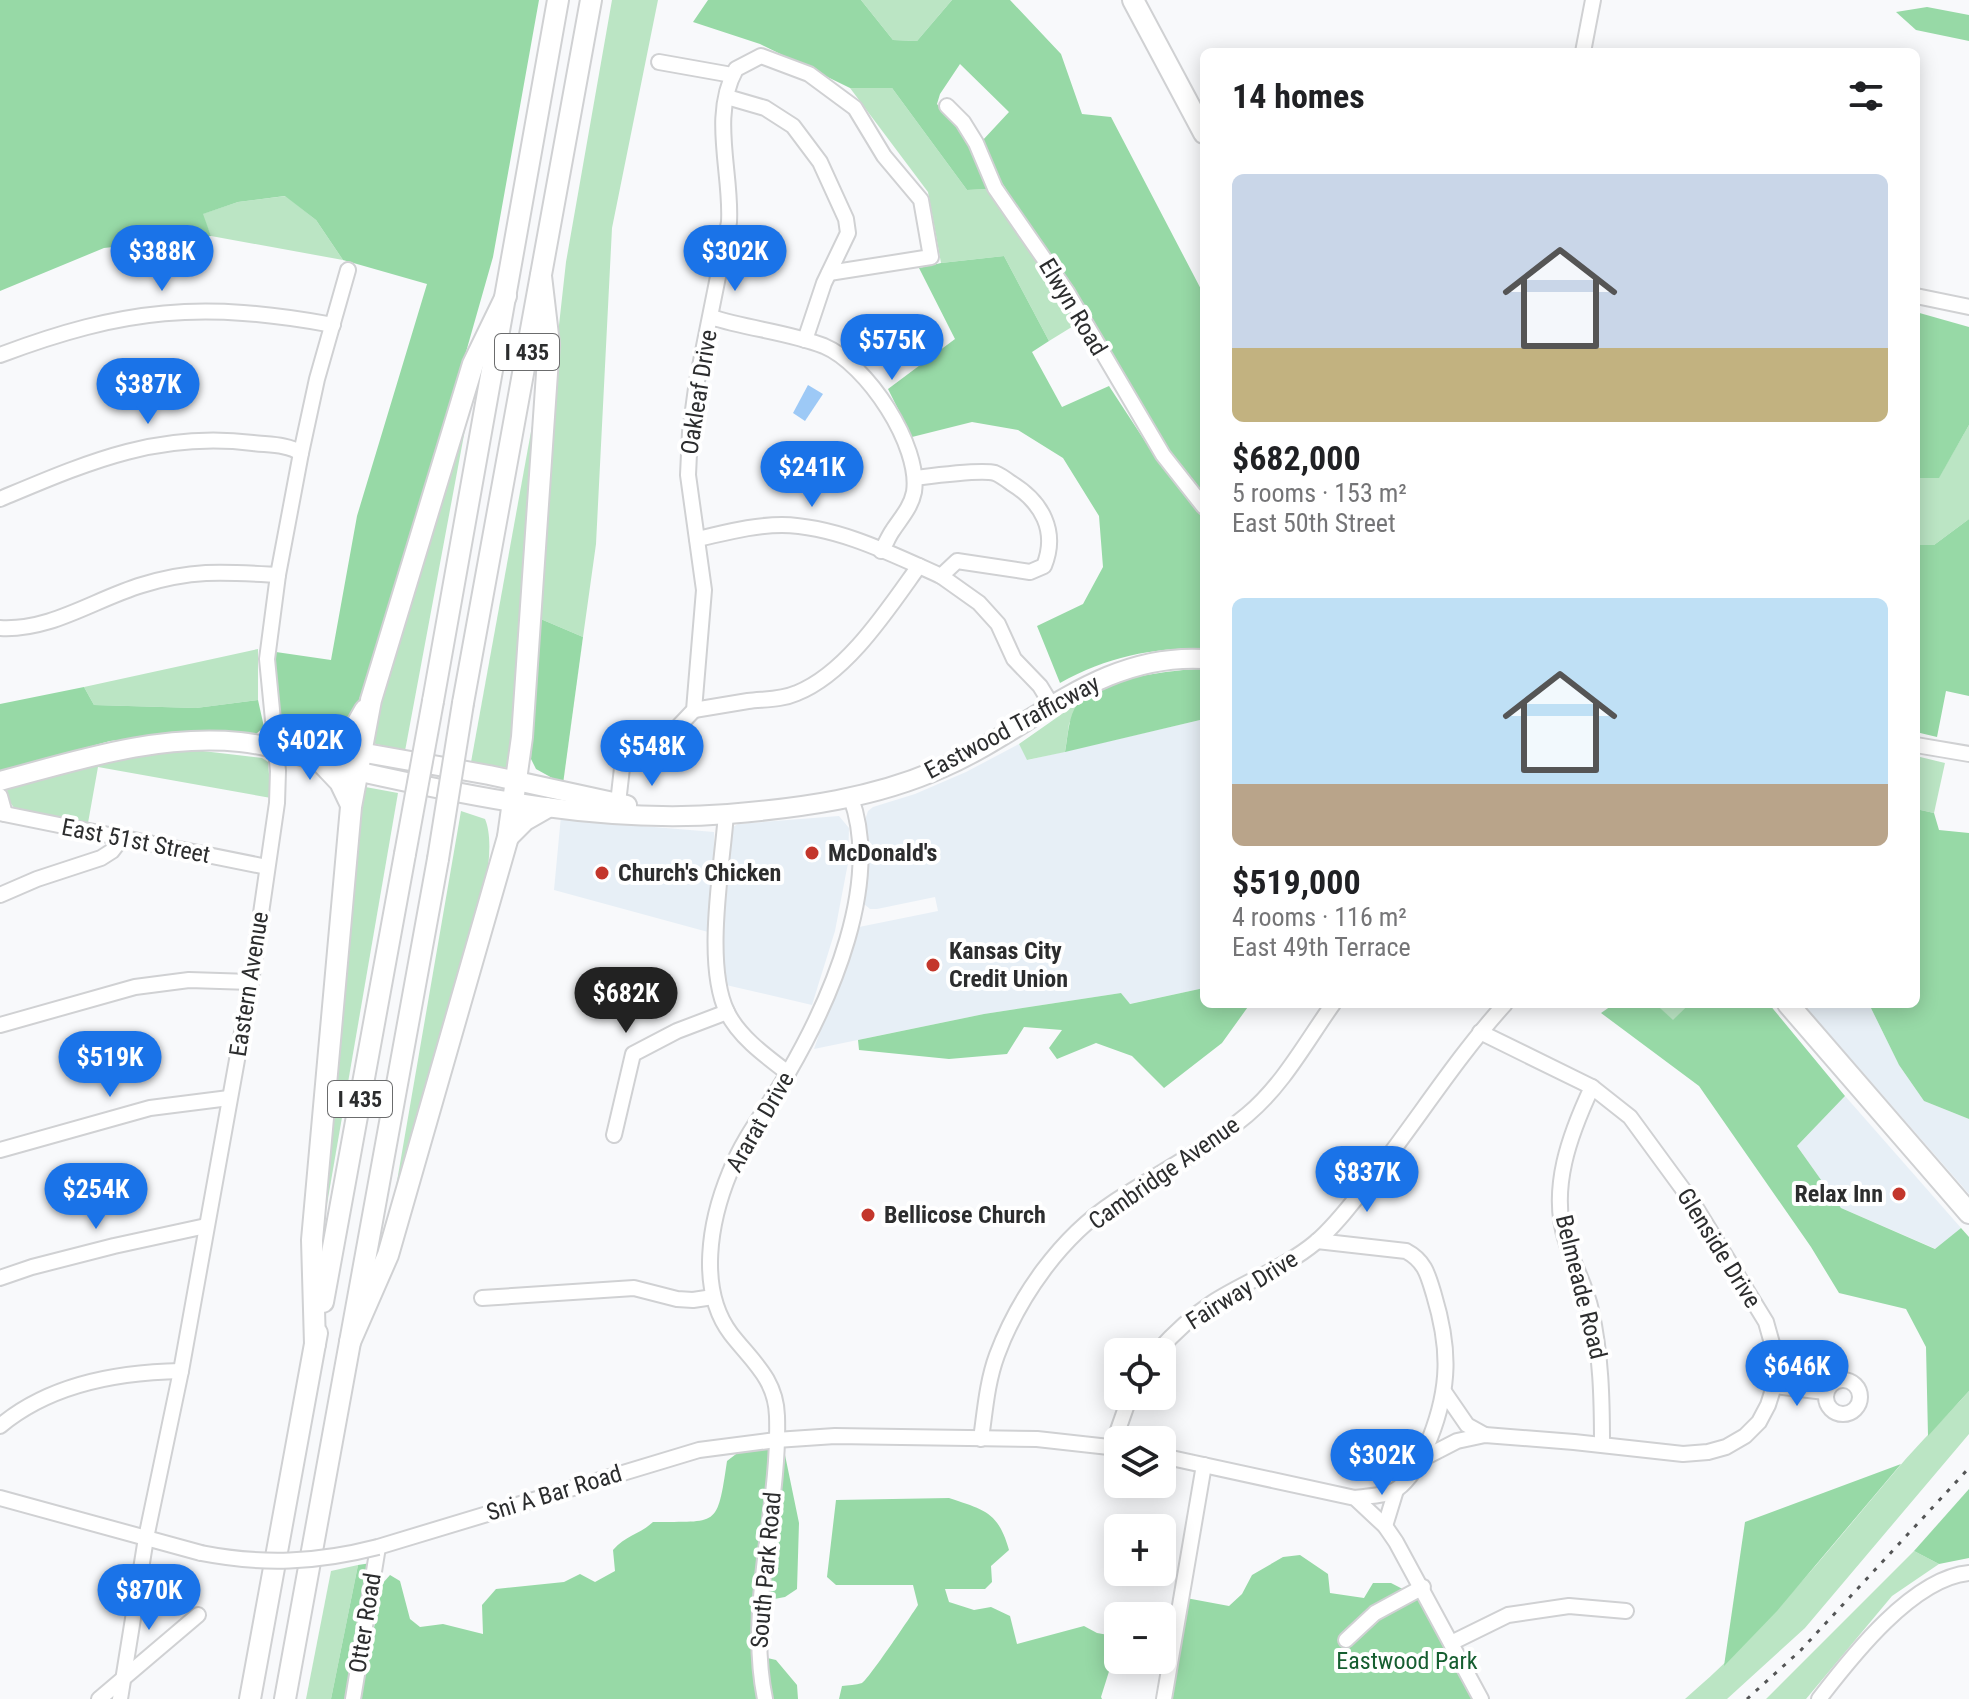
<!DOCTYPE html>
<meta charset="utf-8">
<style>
:root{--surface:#fff;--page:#f6f6f6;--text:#202124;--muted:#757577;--accent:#1a73e8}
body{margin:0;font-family:"Roboto Condensed",sans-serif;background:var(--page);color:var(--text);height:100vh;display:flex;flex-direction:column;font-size:30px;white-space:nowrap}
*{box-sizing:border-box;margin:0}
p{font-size:26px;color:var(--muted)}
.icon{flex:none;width:44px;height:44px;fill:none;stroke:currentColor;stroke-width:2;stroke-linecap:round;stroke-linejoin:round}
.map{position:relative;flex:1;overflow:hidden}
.drawer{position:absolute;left:1200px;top:48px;width:720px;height:960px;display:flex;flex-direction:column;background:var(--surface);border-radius:12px;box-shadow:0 4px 20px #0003}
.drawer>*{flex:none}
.controls{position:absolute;left:1104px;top:1338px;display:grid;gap:16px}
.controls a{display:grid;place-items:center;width:72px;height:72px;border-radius:12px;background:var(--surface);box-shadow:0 4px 20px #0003;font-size:40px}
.price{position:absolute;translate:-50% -68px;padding:0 18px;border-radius:28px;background:var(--accent);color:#fff;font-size:26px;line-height:52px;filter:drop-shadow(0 2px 4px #0008)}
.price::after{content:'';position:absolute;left:50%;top:48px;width:24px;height:18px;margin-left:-12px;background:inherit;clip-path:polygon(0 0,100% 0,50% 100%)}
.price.current{background:#222;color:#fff}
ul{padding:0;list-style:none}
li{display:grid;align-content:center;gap:16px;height:424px;padding:0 32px}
li span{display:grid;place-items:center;height:248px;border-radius:12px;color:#555}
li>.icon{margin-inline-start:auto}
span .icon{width:144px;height:144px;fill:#fffc;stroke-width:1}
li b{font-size:34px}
h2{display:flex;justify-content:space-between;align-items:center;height:96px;padding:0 32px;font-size:34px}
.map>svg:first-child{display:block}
</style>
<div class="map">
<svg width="1969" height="1699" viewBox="0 0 1969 1699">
<rect width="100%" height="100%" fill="#f8f9fb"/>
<g fill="#e7eff6">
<polygon points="1200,720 1204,722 1204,988 1129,1004 1121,993 984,1014 814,1049 855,932 859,927 938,911 935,897 877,909 870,909 864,904 862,897 870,848 865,820 868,811 873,807 915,794 966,772 1019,744 1028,760"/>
<polygon points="561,816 618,824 714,832 715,869 708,932 554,890"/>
<polygon points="839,816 849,828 848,863 835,931 812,1005 726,985 722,943 733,827 738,824"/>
<polygon points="1803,1004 1869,1004 1899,1065 1924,1101 1969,1119 1969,1194"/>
<polygon points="1845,1096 1961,1228 1936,1249 1841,1208 1797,1146"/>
</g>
<g fill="#bbe5c4">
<polygon points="612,0 658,0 612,228 596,544 583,637 536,617 557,343 566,262"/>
<polygon points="861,0 952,0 917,41 893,40"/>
<polygon points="850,88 892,88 967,190 989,189 1062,296 1075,325 1049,341 1004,256 941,263 928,192"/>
<polygon points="286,196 316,220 343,260 211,236 202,214 238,202"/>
<polygon points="472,392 405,751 368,742 380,704"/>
<polygon points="538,393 514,769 471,762"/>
<polygon points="1969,425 1969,519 1934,545 1916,545 1916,531 1920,522 1916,517 1916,478 1939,477"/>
<polygon points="258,649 258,700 196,708 94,705 84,687"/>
<polygon points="1079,702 1069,724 1065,752 1027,760 1019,744"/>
<path d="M177,748l85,10 6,4 3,36 -173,-31 -10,56 -71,-13c-7,-5 -12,-16 -9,-25l55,-16z"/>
<polygon points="1916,756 1945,763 1934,813 1916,809"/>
<polygon points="360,786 398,793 326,1210 323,1209"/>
<path d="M461,811l24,8c19,45 -29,170 -43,220 -17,57 -33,114 -50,171z"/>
<polygon points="1656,1004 1689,1004 1673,1021"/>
<path d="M1969,1391v43l-164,194 -78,71h-42c81,-69 145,-151 213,-231 22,-26 48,-51 71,-77z"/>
<polygon points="1914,1551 1939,1564 1892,1596 1806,1699 1766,1699"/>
<polygon points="358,1565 331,1699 306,1699 331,1571"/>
</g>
<g fill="#97d9a6">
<path d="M0,0h539l-46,257 -54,190 -68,222c-7,17 -23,67 -43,71 -13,2 -33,-4 -46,-5l-6,-45v-38l55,8 26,-144 70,-232 -84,-24 -27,-40 -31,-24 -47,6 -35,12 8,22 -107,12 -104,43z"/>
<polygon points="708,0 861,0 893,40 917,41 952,0 1010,0 1061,54 1082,114 1111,117 1204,295 1204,496 1168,451 996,173 982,141 1009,112 960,64 940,94 937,104 968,141 989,189 967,190 892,88 850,88 760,44 693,22"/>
<polygon points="1927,7 1969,15 1969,41 1916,30 1896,12"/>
<path d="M1004,256l45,85 -17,11 30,55 47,-21 45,69 50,63v130c-53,0 -97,9 -144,35l-23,-57 46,-22 20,-37 -4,-51 -36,-58 -45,-28 -46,-8 -60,15 -24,-48 67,-50 -36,-71 22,-5z"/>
<polygon points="1916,312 1969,327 1969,425 1939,478 1916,478"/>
<polygon points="1969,519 1969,696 1946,691 1937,737 1916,732 1916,545 1934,545"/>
<polygon points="536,617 583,637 563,784 536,769 531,759"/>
<path d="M1204,669v53l-4,-2 -135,32c3,-15 3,-36 13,-49 19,-24 97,-34 126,-34z"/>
<polygon points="84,687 94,705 196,708 258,700 264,727 256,734 181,733 110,741 0,771 0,704"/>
<polygon points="1916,809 1934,813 1939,830 1969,833 1969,1119 1924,1101 1899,1065 1869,1004 1916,1004"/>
<polygon points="1204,988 1204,1004 1250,1004 1222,1043 1164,1088 1132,1056 1096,1043 1057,1059 1049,1048 1062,1030 1024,1027 1007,1054 949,1059 859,1050 858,1040 984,1014 1121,993 1130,1004"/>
<polygon points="1614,1004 1656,1004 1673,1020 1689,1004 1769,1004 1845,1096 1797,1146 1841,1208 1935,1249 1961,1228 1969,1237 1969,1391 1928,1436 1926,1347 1906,1309 1839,1293 1811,1247 1699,1086 1601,1013"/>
<path d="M764,1449l21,6 14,68 -2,66 -12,8 -32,6 -2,51 25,6 21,25 1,14h-437l21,-115 8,-9 10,6 10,38 10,8 23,-3 40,10 -1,-29 14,-16 68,-7 16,-8 15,8 20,-11 -2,-21c13,-15 26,-15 40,-28 65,-1 64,7 74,-61l13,-10z"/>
<polygon points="1901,1464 1777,1611 1724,1666 1745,1522"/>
<polygon points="1969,1489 1969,1558 1939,1564 1914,1551"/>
<path d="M949,1498c35,12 49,13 60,52l-18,16 1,16 -7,7h-40l4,13 25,8 17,-3 19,9 7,28 67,-18 13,7 17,3 2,13 -15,48 1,2h-263l3,-13c6,-1 14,-1 20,-3 6,-3 49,-67 56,-78l-5,-20h-77l-9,-8 9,-77z"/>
<polygon points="1300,1555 1328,1574 1330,1593 1364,1598 1373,1583 1391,1583 1422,1599 1474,1699 1171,1699 1186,1598 1229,1606 1242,1594 1252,1575 1283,1557"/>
<polygon points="371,1563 348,1699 331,1699 358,1565"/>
</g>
<polygon fill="#9dc9f6" points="808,385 823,394 805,421 793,413"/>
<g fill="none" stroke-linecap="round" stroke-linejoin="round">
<defs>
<g id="minor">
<polyline points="1583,52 1593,0"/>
<polyline points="659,62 732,75"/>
<polyline points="727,97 765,108 793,126 820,162 846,219 848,233 824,283 805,340"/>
<polyline points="947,106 963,122 976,143 995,188 1067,292 1163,455 1204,507"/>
<polyline points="1916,296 1969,307"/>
<path d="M711,317c37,12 77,15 113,29 43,18 97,100 90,146 -3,15 -13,26 -21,38 -5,7 -7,14 -12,21"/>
<path d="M0,355c125,-47 202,-54 333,-30"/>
<path d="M0,499c86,-36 157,-68 253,-56 16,2 34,1 48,10"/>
<path d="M697,539c28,-6 56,-14 85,-14 55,1 110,29 159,51l16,-15 73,11 14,-6c14,-35 -2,-64 -33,-83 -4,-3 -11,-8 -16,-10 -14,-4 -64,3 -80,5"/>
<polyline points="941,576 979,603 998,624 1014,659 1040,686 1051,704"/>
<path d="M0,628c51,3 95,-29 142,-43 52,-16 83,-13 136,-10"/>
<path d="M694,710c18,-3 36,-6 54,-9 16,-2 33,-1 49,-8 50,-20 91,-84 122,-127"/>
<polyline points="1916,745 1969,754"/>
<polyline points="0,796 5,814"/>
<path d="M618,803l4,-35 9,-19 13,-8 32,-12 18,-19 10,-120 -16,-115 2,-43 7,-51 32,-159c3,-49 -19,-106 7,-153l25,-13 48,18 46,34 29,48 37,44 10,57 -102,16"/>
<polyline points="0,813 267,867"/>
<path d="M726,814c-4,54 -22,150 1,198 12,25 40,45 61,61"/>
<polyline points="0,895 37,879 101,858 112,851 122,838"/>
<polyline points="0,1025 135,987 189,980 251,982"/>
<path d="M1592,1087c-22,47 -43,102 -26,154 7,23 20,45 25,69 10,45 11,89 11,134"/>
<polyline points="614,1135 633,1054 677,1031 727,1012"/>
<polyline points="0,1150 150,1108 229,1098"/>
<path d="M1317,1241l89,10c19,10 22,24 28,44 16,53 16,92 -4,143 -7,18 -17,40 -33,51 -10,7 -30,7 -42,9"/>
<polyline points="0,1278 32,1267 114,1246 206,1226"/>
<polyline points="482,1298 634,1288 677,1299 693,1300 713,1297"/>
<path d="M1157,1352c16,-18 34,-35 55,-49 34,-22 73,-35 104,-61 20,-17 36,-39 52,-59 47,-59 87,-124 137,-179"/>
<circle cx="1843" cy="1397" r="17"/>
<polyline points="1774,1386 1825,1392"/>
<polyline points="1445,1393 1467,1425 1485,1435"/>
<path d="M0,1426c50,-42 118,-54 181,-55"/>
<path d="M981,1439c4,-28 6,-57 16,-84 22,-59 64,-118 117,-153 45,-29 92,-53 133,-87 36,-30 59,-73 86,-111"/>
<polyline points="1112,1447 1130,1396"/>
<polyline points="1162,1456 1355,1498 1385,1526 1396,1542 1481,1699"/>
<polyline points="1422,1459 1457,1441 1485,1435 1574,1442 1683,1454 1708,1452 1726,1447 1745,1436 1759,1422 1768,1405 1774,1386 1775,1354 1766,1322 1693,1203 1630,1117 1592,1087 1480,1032"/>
<polyline points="0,1498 201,1553"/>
<polyline points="1385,1526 1396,1490"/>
<polyline points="1346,1640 1375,1613 1423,1587"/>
<polyline points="1451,1643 1508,1615 1569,1606 1626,1611"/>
<polyline points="99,1699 198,1615"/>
<polyline points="120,1699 146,1538 181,1371 251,982 277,803 278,771 267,659 278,575 301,453 317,379 348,270"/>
<polyline points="353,1699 378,1547 699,1450 776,1440 835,1436 1037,1439 1118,1448"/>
<path d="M765,1699c-19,-93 15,-188 12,-283 -1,-37 -25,-55 -46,-82 -34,-45 -21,-114 -1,-162 14,-36 39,-66 58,-99 43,-74 94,-190 63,-275"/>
<polyline points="1164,1699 1204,1465"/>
<path d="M1819,1699c33,-43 94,-121 150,-126"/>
</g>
<g id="major">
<polyline points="279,747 304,744 332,747 489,775 627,805"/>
<path d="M0,781c79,-21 157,-47 240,-39 40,4 77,21 116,29 121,27 247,53 372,43 73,-6 147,-16 214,-46 90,-39 156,-115 262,-109"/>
</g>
<g id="highway">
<polyline points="1133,0 1204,133"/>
<polyline points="433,701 558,0"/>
<polyline points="463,703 591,0"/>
<polyline points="337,748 353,731 365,710"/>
<polyline points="322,763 340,782 351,805"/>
<polyline points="508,837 525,820 546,808"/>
<polyline points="1788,1004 1969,1213"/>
<polyline points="323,1302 405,854"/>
<polyline points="350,1342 388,1255 508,837 522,737 549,344 541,276"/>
<polyline points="315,1344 312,1240 351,807 371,700 473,364 506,296"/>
<polyline points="250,1699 317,1333"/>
<polyline points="285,1699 438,859"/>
</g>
</defs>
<use href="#minor" stroke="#d0d1d3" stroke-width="18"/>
<use href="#major" stroke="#d0d1d3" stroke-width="22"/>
<use href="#highway" stroke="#d0d1d3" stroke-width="24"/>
<use href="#minor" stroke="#fff" stroke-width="14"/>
<use href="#major" stroke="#fff" stroke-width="18"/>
<use href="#highway" stroke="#fff" stroke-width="20"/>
<polyline stroke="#545556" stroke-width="3" stroke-dasharray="4 8" stroke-linecap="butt" points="1747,1699 1801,1650 1969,1468"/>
<defs>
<path id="minor-bridge" d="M201,1553c62,12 115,10 177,-6"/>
<g id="highway-bridge">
<polyline points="405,854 433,701"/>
<polyline points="438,859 463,703"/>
</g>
</defs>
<use href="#minor-bridge" stroke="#d0d1d3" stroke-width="18" stroke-linecap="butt"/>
<use href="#highway-bridge" stroke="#d0d1d3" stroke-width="24" stroke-linecap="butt"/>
<use href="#minor-bridge" stroke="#fff" stroke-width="14"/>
<use href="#highway-bridge" stroke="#fff" stroke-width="20"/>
</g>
<g fill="#c3362b" stroke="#fff" stroke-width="3">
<circle cx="812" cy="853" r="8"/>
<circle cx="602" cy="873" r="8"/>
<circle cx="933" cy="965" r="8"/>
<circle cx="1899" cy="1194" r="8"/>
<circle cx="868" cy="1215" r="8"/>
</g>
<g text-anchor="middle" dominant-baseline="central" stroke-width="8" stroke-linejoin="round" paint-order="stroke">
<g fill="#fff" stroke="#6b6c6d" stroke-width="2">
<rect x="495" y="334" width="64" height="36" rx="6"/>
<rect x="328" y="1081" width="64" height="36" rx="6"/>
</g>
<g font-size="22" font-weight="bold" fill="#2c2d2e">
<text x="527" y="352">I 435</text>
<text x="360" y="1099">I 435</text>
</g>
<g font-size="24" fill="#2c2d2e" stroke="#fff">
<text transform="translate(1073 307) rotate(59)">Elwyn Road</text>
<text transform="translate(699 392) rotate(-81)">Oakleaf Drive</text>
<text transform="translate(1012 727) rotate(-28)">Eastwood Trafficway</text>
<text transform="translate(136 841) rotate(11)">East 51st Street</text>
<text transform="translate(249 984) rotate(-81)">Eastern Avenue</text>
<text transform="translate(760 1122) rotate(-60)">Ararat Drive</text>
<text transform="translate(1164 1173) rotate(-35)">Cambridge Avenue</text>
<text transform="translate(1719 1248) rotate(58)">Glenside Drive</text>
<text transform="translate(1581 1287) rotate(76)">Belmeade Road</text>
<text transform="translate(1242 1290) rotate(-32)">Fairway Drive</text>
<text transform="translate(554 1493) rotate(-17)">Sni A Bar Road</text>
<text transform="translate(766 1570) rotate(-85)">South Park Road</text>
<text transform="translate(365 1623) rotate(-81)">Otter Road</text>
</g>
<g font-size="24" font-weight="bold" fill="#2c2d2e" stroke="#fff" text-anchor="start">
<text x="828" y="853">McDonald's</text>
<text x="618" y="873">Church's Chicken</text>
<text x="949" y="951">Kansas City<tspan x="949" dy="28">Credit Union</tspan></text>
<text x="1883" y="1194" text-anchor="end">Relax Inn</text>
<text x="884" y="1215">Bellicose Church</text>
</g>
<g font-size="24" fill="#155e30" stroke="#fff">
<text x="1407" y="1661">Eastwood Park</text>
</g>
</g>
</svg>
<div class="controls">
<a><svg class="icon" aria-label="locate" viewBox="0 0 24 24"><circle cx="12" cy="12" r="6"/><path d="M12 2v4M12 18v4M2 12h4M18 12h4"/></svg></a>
<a><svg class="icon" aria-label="layers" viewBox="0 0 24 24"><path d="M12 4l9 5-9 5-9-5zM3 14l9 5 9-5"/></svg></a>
<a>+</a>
<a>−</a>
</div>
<b class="price" style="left:162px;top:293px">$388K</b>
<b class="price" style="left:735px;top:293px">$302K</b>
<b class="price" style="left:892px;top:382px">$575K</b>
<b class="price" style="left:148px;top:426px">$387K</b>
<b class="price" style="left:812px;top:509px">$241K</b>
<b class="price" style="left:310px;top:782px">$402K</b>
<b class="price" style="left:652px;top:788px">$548K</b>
<b class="price current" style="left:626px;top:1035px">$682K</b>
<b class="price" style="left:110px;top:1099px">$519K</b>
<b class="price" style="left:1367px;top:1214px">$837K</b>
<b class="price" style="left:96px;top:1231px">$254K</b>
<b class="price" style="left:1797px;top:1408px">$646K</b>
<b class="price" style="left:1382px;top:1497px">$302K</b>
<b class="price" style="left:149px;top:1632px">$870K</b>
<section class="drawer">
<h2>14 homes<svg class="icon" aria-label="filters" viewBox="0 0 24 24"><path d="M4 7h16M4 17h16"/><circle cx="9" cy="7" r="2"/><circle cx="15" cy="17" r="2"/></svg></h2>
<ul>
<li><span style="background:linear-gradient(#c9d6e8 70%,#c2b280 0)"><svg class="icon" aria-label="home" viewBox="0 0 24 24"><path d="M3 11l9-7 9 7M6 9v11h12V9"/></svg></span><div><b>$682,000</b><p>5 rooms · 153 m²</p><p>East 50th Street</p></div></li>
<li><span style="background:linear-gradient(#bfe0f5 75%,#b9a48a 0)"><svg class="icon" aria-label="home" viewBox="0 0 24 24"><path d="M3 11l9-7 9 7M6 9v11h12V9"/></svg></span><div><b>$519,000</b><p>4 rooms · 116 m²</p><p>East 49th Terrace</p></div></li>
</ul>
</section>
</div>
